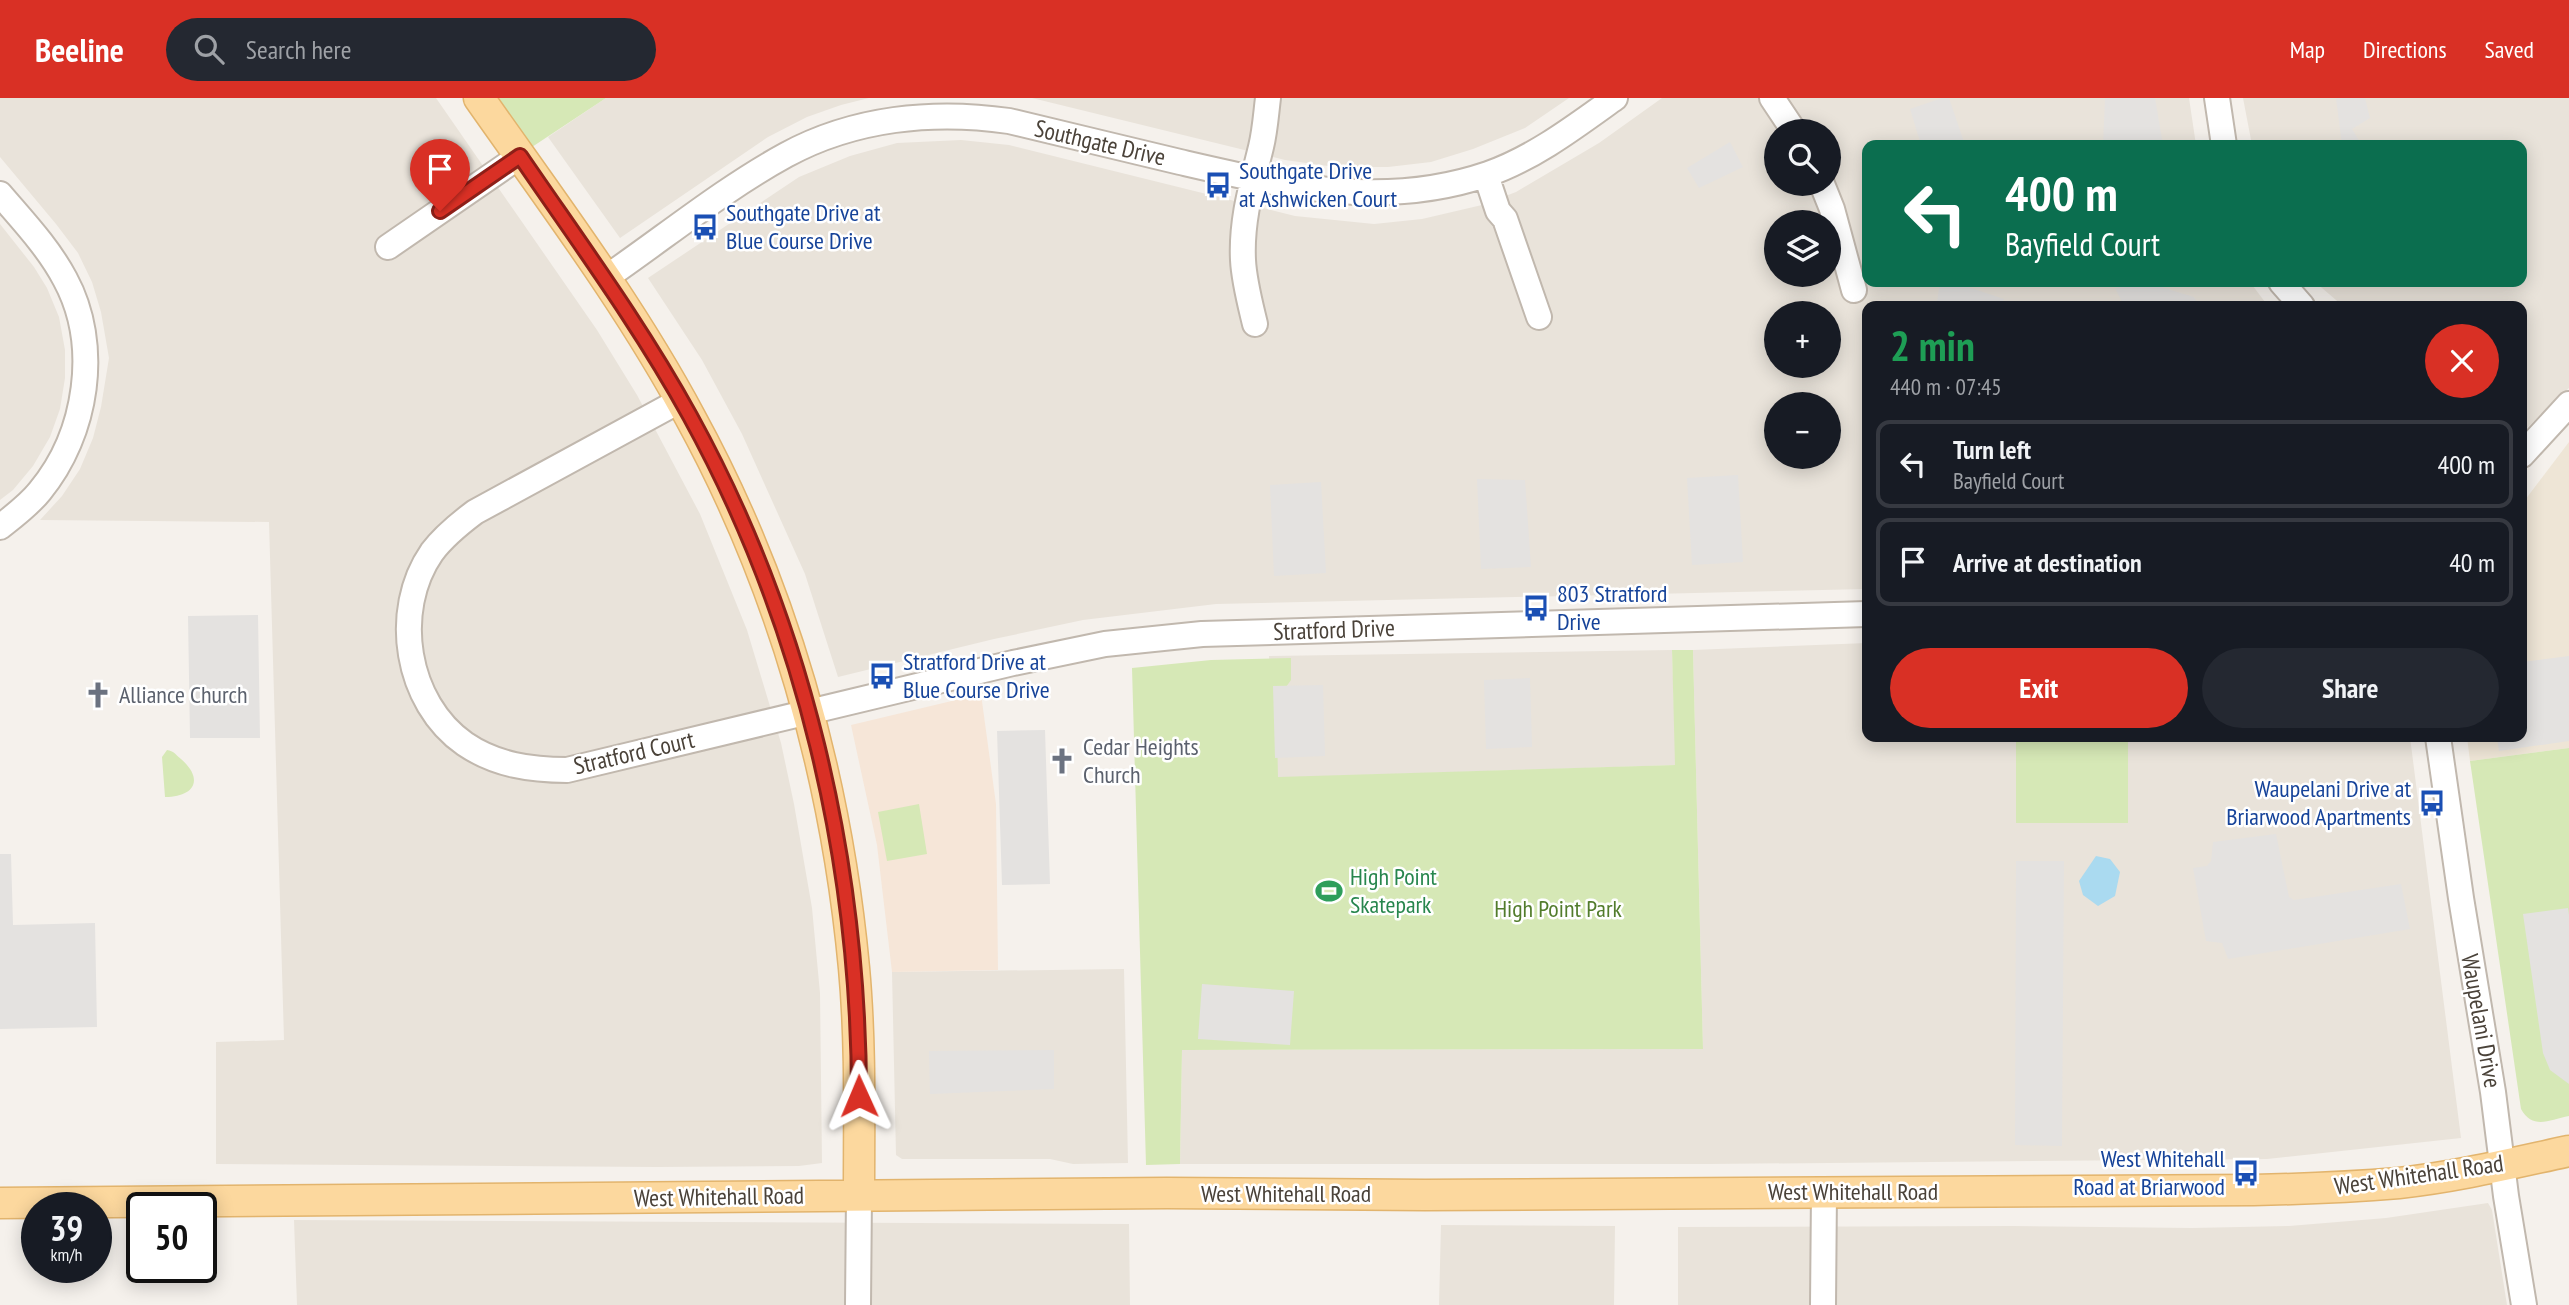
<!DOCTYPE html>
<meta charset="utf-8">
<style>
body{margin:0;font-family:"PT Sans Narrow",sans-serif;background:#242831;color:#f1f3f6;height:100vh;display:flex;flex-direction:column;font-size:26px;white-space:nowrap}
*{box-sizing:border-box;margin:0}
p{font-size:23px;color:#9ea1a6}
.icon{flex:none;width:38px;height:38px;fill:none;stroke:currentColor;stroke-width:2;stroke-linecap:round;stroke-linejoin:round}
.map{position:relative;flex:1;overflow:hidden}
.panel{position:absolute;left:1862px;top:203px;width:665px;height:441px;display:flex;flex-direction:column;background:#171b24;border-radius:14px;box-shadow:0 4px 18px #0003}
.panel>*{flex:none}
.hud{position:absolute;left:1862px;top:42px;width:665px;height:147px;border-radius:14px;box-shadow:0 4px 18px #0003;background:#0b6e4f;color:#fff;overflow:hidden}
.fabs{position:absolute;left:1764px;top:21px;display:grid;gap:14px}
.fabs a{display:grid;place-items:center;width:77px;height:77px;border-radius:50%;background:#171b24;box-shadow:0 4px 18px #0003;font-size:35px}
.speed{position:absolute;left:21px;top:1094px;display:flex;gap:14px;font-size:35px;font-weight:700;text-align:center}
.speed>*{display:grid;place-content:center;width:91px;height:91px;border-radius:50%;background:#171b24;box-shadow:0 4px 18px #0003;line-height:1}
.speed small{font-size:18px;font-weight:400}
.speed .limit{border:4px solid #111;border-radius:10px;background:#fff;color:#111}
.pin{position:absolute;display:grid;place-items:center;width:60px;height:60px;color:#fff;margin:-72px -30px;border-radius:50% 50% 50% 0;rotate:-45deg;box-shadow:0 0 7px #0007}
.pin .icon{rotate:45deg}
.me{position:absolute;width:77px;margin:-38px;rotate:359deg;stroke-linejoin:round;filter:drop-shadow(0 0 5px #0008)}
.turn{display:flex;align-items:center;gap:24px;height:147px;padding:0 28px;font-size:32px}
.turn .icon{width:91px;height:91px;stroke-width:2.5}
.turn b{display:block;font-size:49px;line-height:60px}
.round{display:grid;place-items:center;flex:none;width:74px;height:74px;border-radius:37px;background:#242831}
.headline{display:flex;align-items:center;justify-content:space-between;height:119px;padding:0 28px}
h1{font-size:42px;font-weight:600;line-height:52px;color:#1e9e55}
.action{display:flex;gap:14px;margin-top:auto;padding:14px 28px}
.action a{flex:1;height:80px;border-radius:42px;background:#d93025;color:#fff;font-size:28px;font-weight:600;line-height:80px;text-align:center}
.action a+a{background:#242831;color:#f1f3f6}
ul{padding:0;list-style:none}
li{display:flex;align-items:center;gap:21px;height:88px;margin:0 14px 10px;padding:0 14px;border:4px solid #363941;border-radius:14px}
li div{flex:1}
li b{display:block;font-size:26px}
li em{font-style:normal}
header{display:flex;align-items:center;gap:42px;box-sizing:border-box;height:98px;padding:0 35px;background:#d93025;color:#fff}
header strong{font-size:33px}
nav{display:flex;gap:38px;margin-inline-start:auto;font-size:24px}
.search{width:490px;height:63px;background:#242831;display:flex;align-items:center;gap:18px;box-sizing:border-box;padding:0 24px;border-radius:38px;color:#9ea1a6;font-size:26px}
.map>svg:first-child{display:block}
.residential{fill:#e9e3da;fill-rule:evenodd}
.commercial{fill:#f6e6d8}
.education{fill:#eee5d6}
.green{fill:#d6e8b6}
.parking{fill:#e4e2e0}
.water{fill:#aadaf0}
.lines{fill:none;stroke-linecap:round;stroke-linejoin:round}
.minor-casing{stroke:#c1b8ae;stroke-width:28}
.major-casing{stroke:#e2b46d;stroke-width:33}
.minor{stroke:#fff;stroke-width:24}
.major{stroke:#fcd89e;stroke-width:30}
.route-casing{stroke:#8d1f18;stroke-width:18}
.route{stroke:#d93025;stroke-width:12}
.labels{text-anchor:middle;stroke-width:5;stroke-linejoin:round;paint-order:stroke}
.street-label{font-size:24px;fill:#4a4239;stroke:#fff}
.transit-label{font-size:24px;fill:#164399;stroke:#fff;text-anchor:start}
.worship-label{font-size:24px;fill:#5b616d;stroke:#fff;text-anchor:start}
.leisure-label{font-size:24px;fill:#27864d;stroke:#fff;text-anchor:start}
.park-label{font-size:24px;fill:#527c2c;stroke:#fff}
</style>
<header>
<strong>Beeline</strong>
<div class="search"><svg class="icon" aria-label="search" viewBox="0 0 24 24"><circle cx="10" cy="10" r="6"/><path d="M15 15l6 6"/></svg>Search here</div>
<nav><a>Map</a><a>Directions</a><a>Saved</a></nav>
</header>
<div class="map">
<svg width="2569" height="1207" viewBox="0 0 2569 1207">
<rect width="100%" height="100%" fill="#f5f1ec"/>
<path class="residential" d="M0,0h436l161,232 40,65 63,119 47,116 34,113 13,61 18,104 8,85 2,170 -23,3 -142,1 -441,-3v-122l68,-2 -15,-518 -229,-2 22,-24 18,-27 13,-31 8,-31 8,-49 -8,-46 -9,-30 -14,-29 -22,-29 -56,-67z
M606,0h263l-28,7 -34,12 -39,20 -148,101 -72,-101z
M1032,0h537l-44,30 -52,21 -42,13 -43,5h-53l-50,-7z
M1662,0h527l7,47h-329v137h383l18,24h-401v283l-651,15 -133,16 -89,19 -156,38 -33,-103 -63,-140 -40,-74 -54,-82 151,-101 51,-21 47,-13 64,-3 48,5 286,71 79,8 48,-5 60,-14 34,-13 83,-49zM1776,33h53v53h-53zM1776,124h53v53h-53zM1776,215h53v53h-53zM1776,306h53v53h-53z
M2243,0h326v290l-45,43 -2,-2v-123h-179l-28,-24h207v-137h-270z
M0,126l34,43 13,21 12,29 6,33v28l-5,31 -10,28 -17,29 -20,24 -13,10z
M1867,545v94h543l51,401 -194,21 -558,5h-529l2,-114 521,-1 -10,-399z
M1672,552l4,115 -402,13 -5,-122z
M1124,871l4,194 -55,1 -23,-5h-148l-6,-4 -4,-183z
M2488,1105l4,7 15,95h-829v-78l335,-1 179,2 97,-2 97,-8z
M294,1122l835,4 1,81h-833z
M1441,1127l174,1 -1,79h-175z"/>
<path class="commercial" d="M981,596l15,110 2,166 -106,2 -15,-127 -26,-120z"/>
<path class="education" d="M2569,344v306l-99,13 -3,-24h55v-233z"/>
<path class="green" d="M498,0h108l-74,49z
M1672,552h21l10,399 -521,1 -2,114 -34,1 -14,-497 79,-8 80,-2v22l-5,7 -10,1 2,89 397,-12z
M2016,639h112v86h-112z
M2569,650v368c-20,4 -36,14 -48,-7l-51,-348z
M167,652c7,1 8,4 14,9 23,20 14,38 -16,38l-3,-40z
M919,706l8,50 -40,7 -9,-49z"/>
<path class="parking" d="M1942,0h7l16,47h-44l-11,-36z
M2105,0h50l8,47h-60z
M2336,0h29l5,20 -18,11 10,16h-20z
M1730,44l13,25 -44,21 -12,-20z
M1940,184h13l51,17 -3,7h-55l-9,-4z
M2146,184h16l2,6 30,9 5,9h-75l-9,-18z
M1738,377l5,87 -51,3 -5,-87z
M1477,381l48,1 6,87 -50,2z
M1321,384l5,91 -52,3 -4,-91z
M258,517l2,123h-70l-2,-122z
M2569,558v85l-70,10 -2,-14h25v-75z
M1530,580l2,69 -46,2 -2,-69z
M1323,587l2,71 -50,2 -2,-72z
M1045,632l5,154 -48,1 -5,-154z
M2276,736l13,63 5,3 107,-16 9,45 -182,30 -6,-16 -16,-2 -13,-73 14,-2 4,-5 2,-19z
M0,756h11l2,71 82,-2 2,104 -97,2z
M2016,763h48l-2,285 -47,-1z
M2568,810l1,7v169l-19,-14 -7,-17 -20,-139z
M1202,886l92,7 -4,54 -92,-6z
M1054,952v39l-124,5 -1,-43z"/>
<path class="water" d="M2096,758l14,3 10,13 -5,24 -17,10 -15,-11 -4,-14z"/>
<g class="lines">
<g class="minor-casing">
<path id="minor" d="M1772,0l22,33
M2217,0l7,47
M1486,77l12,36 7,8 34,98
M1822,86l10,25 22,81
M0,96c23,27 48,53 65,85 36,66 22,155 -25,212 -11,14 -26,25 -40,36
M388,149l132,-91
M604,181c60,-41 118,-89 182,-124 68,-37 147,-45 223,-34 57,14 114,27 171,41 104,24 203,48 308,12 46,-16 88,-48 127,-76
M2281,184l21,24
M1255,226c-5,-21 -11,-43 -12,-64 -2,-40 9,-76 18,-113 4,-16 5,-33 7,-49
M681,302l-206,112c-16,12 -31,24 -43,40 -41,59 -26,151 33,192 31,21 66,26 102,26l446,-107 92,-19 97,-10 665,-20
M2522,357l47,-51
M2438,639l23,161 32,194 13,104 18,109
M858,1207l1,-110
M1823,1207l1,-113"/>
</g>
<g class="major-casing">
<path id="major" d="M479,0c73,104 151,207 211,319 93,170 146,359 164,551 7,76 5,152 5,227
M0,1105l1167,-10 258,2 829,-5c48,-1 97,-3 145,-7 57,-6 114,-20 170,-32"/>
</g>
<use href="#minor" class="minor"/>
<use href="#major" class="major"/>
</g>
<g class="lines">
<g class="route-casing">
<path id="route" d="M440,113l80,-55c58,85 120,169 170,260 114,207 169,445 169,680"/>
</g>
<use href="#route" class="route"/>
</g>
<defs>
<g id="bus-bare" transform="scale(2.1)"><path d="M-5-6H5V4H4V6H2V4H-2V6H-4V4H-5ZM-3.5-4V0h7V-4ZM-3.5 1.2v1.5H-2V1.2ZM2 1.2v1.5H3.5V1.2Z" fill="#1a4fb4" stroke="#fff" stroke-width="2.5" paint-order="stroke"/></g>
<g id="church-bare" transform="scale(2.1)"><path d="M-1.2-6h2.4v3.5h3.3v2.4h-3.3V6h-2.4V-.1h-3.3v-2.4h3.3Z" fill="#6b7280" stroke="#fff" stroke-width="2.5" paint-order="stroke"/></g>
<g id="stadium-bare" transform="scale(2.1)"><path d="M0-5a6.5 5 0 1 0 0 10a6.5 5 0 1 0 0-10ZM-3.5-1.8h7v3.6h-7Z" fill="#2e9e5b" stroke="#fff" stroke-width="2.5" paint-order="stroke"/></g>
</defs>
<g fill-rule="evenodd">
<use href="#bus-bare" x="1218" y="87"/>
<use href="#bus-bare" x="705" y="129"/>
<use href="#bus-bare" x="1536" y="510"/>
<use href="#bus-bare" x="882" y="578"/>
<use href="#church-bare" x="98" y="597"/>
<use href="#church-bare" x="1062" y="663"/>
<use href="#bus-bare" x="2432" y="705"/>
<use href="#stadium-bare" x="1329" y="793"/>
<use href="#bus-bare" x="2246" y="1075"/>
</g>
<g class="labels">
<g class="street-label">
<text transform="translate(1100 45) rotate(13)" y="8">Southgate Drive</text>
<text transform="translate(1334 532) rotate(-2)" y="8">Stratford Drive</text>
<text transform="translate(634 655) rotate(-13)" y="8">Stratford Court</text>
<text transform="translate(2481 923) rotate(80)" y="8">Waupelani Drive</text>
<text transform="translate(2419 1077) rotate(-8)" y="8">West Whitehall Road</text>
<text x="1853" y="1102">West Whitehall Road</text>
<text x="1286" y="1104">West Whitehall Road</text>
<text transform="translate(719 1099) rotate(-1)" y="8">West Whitehall Road</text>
</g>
<g class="transit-label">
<text x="1239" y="81">Southgate Drive<tspan x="1239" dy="28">at Ashwicken Court</tspan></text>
<text x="726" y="123">Southgate Drive at<tspan x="726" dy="28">Blue Course Drive</tspan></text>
<text x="1557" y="504">803 Stratford<tspan x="1557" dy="28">Drive</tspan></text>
<text x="903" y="572">Stratford Drive at<tspan x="903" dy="28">Blue Course Drive</tspan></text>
<text x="2411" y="699" text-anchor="end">Waupelani Drive at<tspan x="2411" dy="28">Briarwood Apartments</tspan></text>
<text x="2225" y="1069" text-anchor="end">West Whitehall<tspan x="2225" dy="28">Road at Briarwood</tspan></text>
</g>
<g class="worship-label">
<text x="119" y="605">Alliance Church</text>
<text x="1083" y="657">Cedar Heights<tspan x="1083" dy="28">Church</tspan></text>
</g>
<g class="leisure-label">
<text x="1350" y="787">High Point<tspan x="1350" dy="28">Skatepark</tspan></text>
</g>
<g class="park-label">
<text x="1558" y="819">High Point Park</text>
</g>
</g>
</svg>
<div class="fabs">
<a><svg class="icon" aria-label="search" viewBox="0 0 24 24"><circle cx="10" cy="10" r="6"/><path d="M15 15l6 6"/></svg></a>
<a><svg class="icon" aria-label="layers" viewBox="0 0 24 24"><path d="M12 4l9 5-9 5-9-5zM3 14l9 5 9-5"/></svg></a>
<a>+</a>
<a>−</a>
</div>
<div class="speed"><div>39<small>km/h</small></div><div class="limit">50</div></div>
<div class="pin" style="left:440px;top:113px;background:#d93025"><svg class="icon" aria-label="arrive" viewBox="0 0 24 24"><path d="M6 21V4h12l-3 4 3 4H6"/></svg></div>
<svg class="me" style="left:859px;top:998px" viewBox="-20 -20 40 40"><path d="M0-17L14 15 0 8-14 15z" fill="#d93025" stroke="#fff" stroke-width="4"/></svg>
<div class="hud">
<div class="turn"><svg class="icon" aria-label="left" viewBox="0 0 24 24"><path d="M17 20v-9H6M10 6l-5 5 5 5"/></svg><div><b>400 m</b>Bayfield Court</div></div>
</div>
<section class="panel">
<div class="headline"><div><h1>2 min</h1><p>440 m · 07:45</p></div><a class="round" style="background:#d93025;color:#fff"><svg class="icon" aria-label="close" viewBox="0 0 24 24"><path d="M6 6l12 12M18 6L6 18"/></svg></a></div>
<ul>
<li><svg class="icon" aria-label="left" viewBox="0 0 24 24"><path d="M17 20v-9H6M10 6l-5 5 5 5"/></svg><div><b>Turn left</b><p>Bayfield Court</p></div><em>400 m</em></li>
<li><svg class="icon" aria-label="arrive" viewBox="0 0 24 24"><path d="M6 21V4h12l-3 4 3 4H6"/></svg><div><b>Arrive at destination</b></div><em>40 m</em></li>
</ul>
<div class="action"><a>Exit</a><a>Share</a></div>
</section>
</div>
